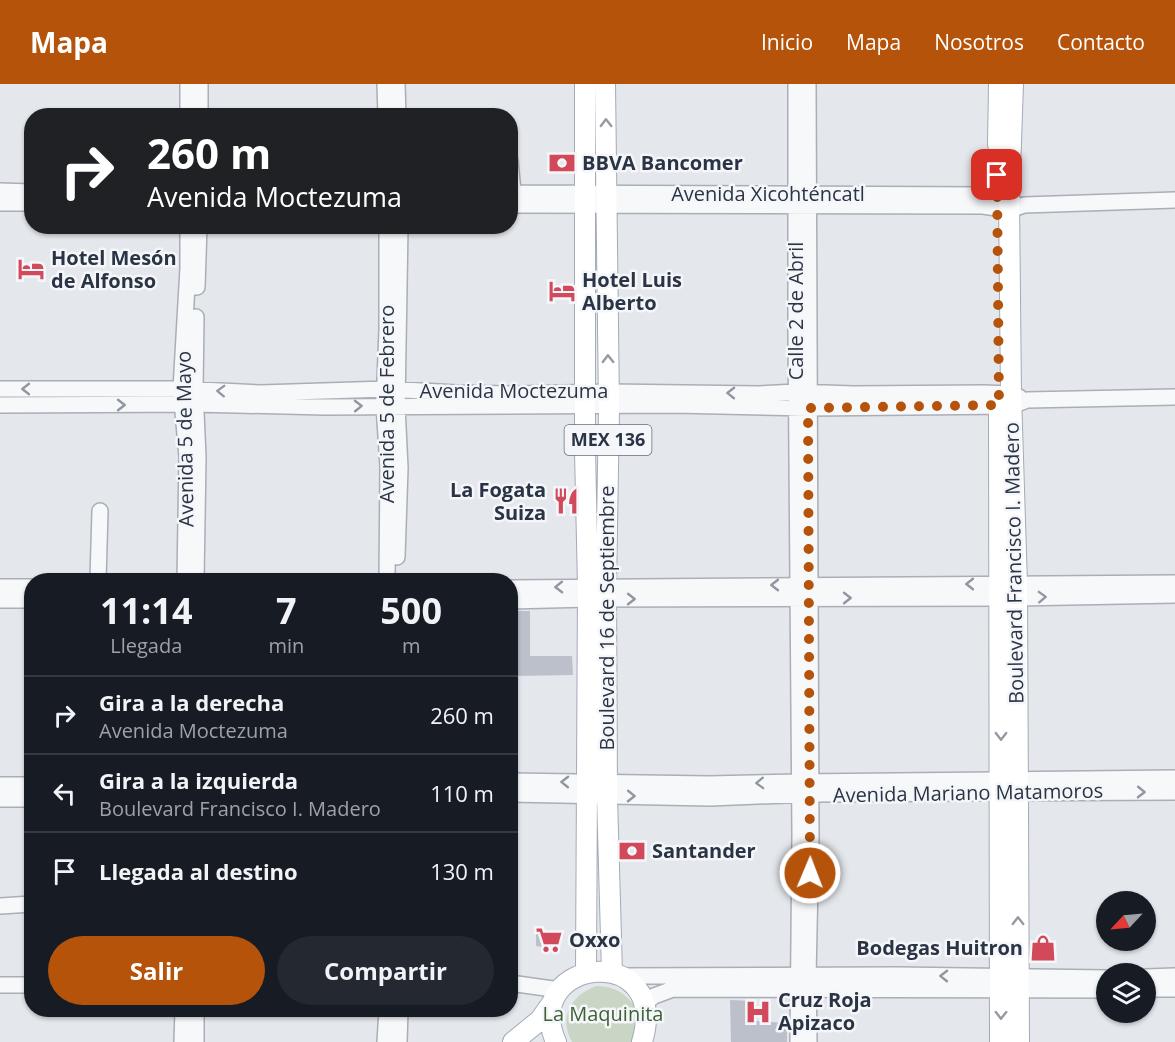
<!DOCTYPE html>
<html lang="es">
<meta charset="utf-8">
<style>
body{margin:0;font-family:"Open Sans",sans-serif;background:#242831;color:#f1f3f6;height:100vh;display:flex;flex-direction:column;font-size:22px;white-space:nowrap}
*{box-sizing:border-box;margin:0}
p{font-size:20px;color:#9ea1a6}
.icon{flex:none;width:33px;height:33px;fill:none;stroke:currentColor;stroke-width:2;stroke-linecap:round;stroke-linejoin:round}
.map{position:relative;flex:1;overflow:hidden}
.panel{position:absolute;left:24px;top:489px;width:494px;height:444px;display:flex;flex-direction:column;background:#171b24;border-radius:24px;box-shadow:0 2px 4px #0004}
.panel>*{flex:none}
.guide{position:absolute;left:24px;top:24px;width:494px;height:126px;border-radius:24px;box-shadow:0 2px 4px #0004;background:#202124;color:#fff;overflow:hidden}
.needle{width:39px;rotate:244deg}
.fabs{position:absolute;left:1096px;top:807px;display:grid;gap:12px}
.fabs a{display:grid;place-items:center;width:60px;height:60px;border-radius:50%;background:#171b24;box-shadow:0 2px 4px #0004;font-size:30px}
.pin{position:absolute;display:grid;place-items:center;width:51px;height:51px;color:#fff;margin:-26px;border-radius:12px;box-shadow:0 3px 9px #0006}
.me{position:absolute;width:66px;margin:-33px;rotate:1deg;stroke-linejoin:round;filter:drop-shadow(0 0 4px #0008)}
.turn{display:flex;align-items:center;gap:21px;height:126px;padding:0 24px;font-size:27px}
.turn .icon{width:78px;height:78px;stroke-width:2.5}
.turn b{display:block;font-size:42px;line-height:51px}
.eta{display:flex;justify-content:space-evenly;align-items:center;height:102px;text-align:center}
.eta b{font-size:36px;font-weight:700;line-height:42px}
.button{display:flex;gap:12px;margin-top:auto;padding:12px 24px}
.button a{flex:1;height:69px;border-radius:36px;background:#b45309;color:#fff;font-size:24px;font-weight:700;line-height:69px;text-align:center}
.button a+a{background:#242831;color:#f1f3f6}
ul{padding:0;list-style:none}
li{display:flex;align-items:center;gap:18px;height:78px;padding:0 24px;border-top:2px solid #363941}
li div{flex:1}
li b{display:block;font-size:22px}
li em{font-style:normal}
header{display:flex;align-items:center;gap:36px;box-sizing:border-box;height:84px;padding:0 30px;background:#b45309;color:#fff}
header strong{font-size:28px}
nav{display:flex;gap:33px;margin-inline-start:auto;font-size:21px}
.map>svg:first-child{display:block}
.green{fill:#c9d6c5}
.building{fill:#bbc0ca}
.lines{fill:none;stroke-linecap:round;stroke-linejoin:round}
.minor-casing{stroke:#a9aeb7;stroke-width:18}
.major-casing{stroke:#a3abb8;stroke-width:22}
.minor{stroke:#f7f8fa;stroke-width:15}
.major{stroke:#fff;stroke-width:20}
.oneway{stroke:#959aa2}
.oneway2{stroke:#9196a0}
.route{stroke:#b45309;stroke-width:10;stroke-dasharray:0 18}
.labels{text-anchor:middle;stroke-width:5;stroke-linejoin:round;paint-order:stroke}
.shield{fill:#f4f6f9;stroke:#676e7b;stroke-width:1.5}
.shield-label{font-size:18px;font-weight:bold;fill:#2b3445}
.poi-label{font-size:20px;font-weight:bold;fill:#2b3445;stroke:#f4f6f9;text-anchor:start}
.street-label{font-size:20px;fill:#2b3445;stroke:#f4f6f9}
.park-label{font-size:20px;fill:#3f6138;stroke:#f4f6f9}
</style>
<header>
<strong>Mapa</strong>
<nav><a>Inicio</a><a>Mapa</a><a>Nosotros</a><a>Contacto</a></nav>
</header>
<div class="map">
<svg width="1175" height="958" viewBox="0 0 1175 958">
<rect width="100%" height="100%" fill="#e4e7ec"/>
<path class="green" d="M597,902c19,1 28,7 39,22l-3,34h-61c-14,-25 0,-48 25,-56z"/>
<path class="building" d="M511,527h19v45h42l1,19 -62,1z
M536,849l28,1 -6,15 -22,-3z
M730,916l25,1 1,20 31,2v19h-56z"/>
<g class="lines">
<g class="minor-casing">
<path id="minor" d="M188,0v32
M200,0v32
M385,0l1,32
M397,0l1,32
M796,0v248l4,503 -2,207
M808,0l3,752 -3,140 1,66
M510,77l4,41
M0,107l32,1
M510,109l474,2 29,6
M0,119h32
M510,121l473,1 27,4 14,-5 151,-5
M387,142v104l-3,75 4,62 -1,113
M197,203l2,-61
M196,233l-1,73 3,67 -2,123
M0,305h181l80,4 125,-4 71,4 59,1 93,-2 150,2 37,-2 57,2 131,-1 27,1 8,3
M0,321l195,-1 130,3 349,-2 134,3 204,-2 15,-6 148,-3
M397,473l3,-89 -3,-62 3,-180
M98,496l2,-69
M185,496l2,-123 -6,-68 7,-121v-42
M0,503h32
M510,504l665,-5
M0,516h32
M510,517l78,-2 429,-1 158,-3
M510,697l199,3 90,-2 376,-4
M0,701h32
M510,710l200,4 101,-4 364,-2
M0,715h32
M0,822l32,-2
M620,892l277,-1 210,3
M1146,893l29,-1
M510,899l50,7
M0,901h32
M1146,905h29
M645,919l9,-7 19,-7 434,1
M182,958l1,-32
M196,958v-32
M385,958l2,-32
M399,958l1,-32"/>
</g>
<g class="major-casing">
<path id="major" d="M585,0v367l3,136 -2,385
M605,0l4,323 -3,180 1,209 5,177
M1013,0l-4,115 2,195 6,191 2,457
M998,61l1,-61
M999,325l1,633
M513,958l27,-22 12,-17
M556,958c-37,-86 116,-101 86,0"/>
</g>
<use href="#minor" class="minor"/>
<use href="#major" class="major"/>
</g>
<defs><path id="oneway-chevron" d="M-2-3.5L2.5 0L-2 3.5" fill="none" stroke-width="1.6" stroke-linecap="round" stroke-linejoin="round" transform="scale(1.5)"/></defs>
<g class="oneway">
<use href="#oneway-chevron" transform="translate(606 39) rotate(-91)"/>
<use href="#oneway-chevron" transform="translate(608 275) rotate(-91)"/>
<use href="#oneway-chevron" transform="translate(1001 652) rotate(90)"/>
<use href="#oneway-chevron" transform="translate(1018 837) rotate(-90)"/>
<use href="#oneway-chevron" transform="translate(1001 931) rotate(91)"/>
</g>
<g class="oneway2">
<use href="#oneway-chevron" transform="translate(26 305) rotate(180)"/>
<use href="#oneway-chevron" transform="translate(221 307) rotate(-178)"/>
<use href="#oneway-chevron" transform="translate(731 309) rotate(-179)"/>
<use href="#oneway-chevron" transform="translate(121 321)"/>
<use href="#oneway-chevron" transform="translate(358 322) rotate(-1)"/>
<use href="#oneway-chevron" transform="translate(970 500) rotate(180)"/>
<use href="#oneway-chevron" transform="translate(775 501) rotate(180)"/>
<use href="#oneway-chevron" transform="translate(559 503) rotate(179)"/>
<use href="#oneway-chevron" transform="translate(1042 513) rotate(-2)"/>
<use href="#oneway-chevron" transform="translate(847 514)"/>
<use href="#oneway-chevron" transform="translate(631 515)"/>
<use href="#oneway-chevron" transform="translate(565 698) rotate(-179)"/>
<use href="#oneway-chevron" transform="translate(760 699) rotate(178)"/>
<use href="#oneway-chevron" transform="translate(1141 708) rotate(1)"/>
<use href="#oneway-chevron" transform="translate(631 712) rotate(1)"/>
<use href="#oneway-chevron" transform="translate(944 892) rotate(-179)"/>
</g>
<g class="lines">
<path class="route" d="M810,789l-2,-465 191,-3 -2,-230"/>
</g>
<defs>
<g id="bank-bare" transform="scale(2.07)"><path d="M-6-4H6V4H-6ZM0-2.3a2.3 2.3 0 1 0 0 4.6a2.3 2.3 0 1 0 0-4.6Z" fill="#d1495b" stroke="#f4f6f9" stroke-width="2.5" paint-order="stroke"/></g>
<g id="hotel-bare" transform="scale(2.07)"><path d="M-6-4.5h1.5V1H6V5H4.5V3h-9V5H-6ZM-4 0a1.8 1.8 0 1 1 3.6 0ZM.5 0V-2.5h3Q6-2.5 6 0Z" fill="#d1495b" stroke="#f4f6f9" stroke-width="2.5" paint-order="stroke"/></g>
<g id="restaurant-bare" transform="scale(2.07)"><path d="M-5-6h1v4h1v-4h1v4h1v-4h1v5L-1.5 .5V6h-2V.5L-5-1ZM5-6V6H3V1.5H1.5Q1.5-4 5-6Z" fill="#d1495b" stroke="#f4f6f9" stroke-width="2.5" paint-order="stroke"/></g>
<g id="supermarket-bare" transform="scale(2.07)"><path d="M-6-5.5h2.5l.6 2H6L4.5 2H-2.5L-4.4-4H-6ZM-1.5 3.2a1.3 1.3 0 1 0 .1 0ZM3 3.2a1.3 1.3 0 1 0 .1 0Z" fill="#d1495b" stroke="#f4f6f9" stroke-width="2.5" paint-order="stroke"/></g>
<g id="shop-bare" transform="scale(2.07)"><path d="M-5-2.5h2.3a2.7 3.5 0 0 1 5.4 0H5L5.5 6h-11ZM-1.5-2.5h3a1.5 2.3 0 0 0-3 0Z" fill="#d1495b" stroke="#f4f6f9" stroke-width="2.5" paint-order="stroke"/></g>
<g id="hospital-bare" transform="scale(2.07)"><path d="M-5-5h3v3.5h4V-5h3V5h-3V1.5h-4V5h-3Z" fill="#d1495b" stroke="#f4f6f9" stroke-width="2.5" paint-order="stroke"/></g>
</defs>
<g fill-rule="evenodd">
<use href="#bank-bare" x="562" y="79"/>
<use href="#hotel-bare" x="31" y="185"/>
<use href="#hotel-bare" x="562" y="207"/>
<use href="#restaurant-bare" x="566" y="417"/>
<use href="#bank-bare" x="632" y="767"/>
<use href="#supermarket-bare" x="549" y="856"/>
<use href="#shop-bare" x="1043" y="864"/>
<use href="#hospital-bare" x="758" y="928"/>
</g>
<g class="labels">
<rect class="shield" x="564.5" y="341" width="87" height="30" rx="4.5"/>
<g class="shield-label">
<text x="608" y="362">MEX 136</text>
</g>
<g class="poi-label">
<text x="582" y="86">BBVA Bancomer</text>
<text x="51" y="181">Hotel Mesón<tspan x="51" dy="23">de Alfonso</tspan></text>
<text x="582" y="203">Hotel Luis<tspan x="582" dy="23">Alberto</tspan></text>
<text x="546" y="413" text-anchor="end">La Fogata<tspan x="546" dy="23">Suiza</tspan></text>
<text x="652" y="774">Santander</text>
<text x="569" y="863">Oxxo</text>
<text x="1023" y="871" text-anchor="end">Bodegas Huitron</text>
<text x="778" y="923">Cruz Roja<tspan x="778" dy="23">Apizaco</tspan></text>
</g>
<g class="street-label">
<text x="768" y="117">Avenida Xicohténcatl</text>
<text transform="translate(796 227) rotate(-90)" y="7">Calle 2 de Abril</text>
<text x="514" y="314">Avenida Moctezuma</text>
<text transform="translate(387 320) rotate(-90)" y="7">Avenida 5 de Febrero</text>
<text transform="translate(185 355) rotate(-91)" y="7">Avenida 5 de Mayo</text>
<text transform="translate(1014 479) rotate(-91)" y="7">Boulevard Francisco I. Madero</text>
<text transform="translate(607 534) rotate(-90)" y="7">Boulevard 16 de Septiembre</text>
<text transform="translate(968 709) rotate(-1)" y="7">Avenida Mariano Matamoros</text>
</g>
<g class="park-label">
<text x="603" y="937">La Maquinita</text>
</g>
</g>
</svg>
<div class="fabs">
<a><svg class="needle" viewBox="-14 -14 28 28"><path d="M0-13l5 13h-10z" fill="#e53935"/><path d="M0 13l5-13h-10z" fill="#9ea1a6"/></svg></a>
<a><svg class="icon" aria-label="layers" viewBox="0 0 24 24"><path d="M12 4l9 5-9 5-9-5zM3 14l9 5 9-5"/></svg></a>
</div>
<div class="pin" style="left:997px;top:91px;background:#d93025"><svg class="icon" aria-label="arrive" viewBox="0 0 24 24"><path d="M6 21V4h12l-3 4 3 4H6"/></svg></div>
<svg class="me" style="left:810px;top:789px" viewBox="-20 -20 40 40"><circle r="17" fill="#b45309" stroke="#fff" stroke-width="3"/><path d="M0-11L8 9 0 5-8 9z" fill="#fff"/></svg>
<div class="guide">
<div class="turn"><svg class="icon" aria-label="right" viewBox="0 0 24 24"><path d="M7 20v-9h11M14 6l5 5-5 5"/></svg><div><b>260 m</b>Avenida Moctezuma</div></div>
</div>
<section class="panel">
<div class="eta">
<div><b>11:14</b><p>Llegada</p></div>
<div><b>7</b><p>min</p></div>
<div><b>500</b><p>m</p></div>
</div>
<ul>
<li><svg class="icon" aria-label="right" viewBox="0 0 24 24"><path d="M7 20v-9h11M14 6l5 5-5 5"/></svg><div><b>Gira a la derecha</b><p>Avenida Moctezuma</p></div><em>260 m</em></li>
<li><svg class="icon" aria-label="left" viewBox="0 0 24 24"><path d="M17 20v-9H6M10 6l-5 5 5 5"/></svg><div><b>Gira a la izquierda</b><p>Boulevard Francisco I. Madero</p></div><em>110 m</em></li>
<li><svg class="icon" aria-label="arrive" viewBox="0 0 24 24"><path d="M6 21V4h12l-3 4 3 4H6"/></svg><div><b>Llegada al destino</b></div><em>130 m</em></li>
</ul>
<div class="button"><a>Salir</a><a>Compartir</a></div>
</section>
</div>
